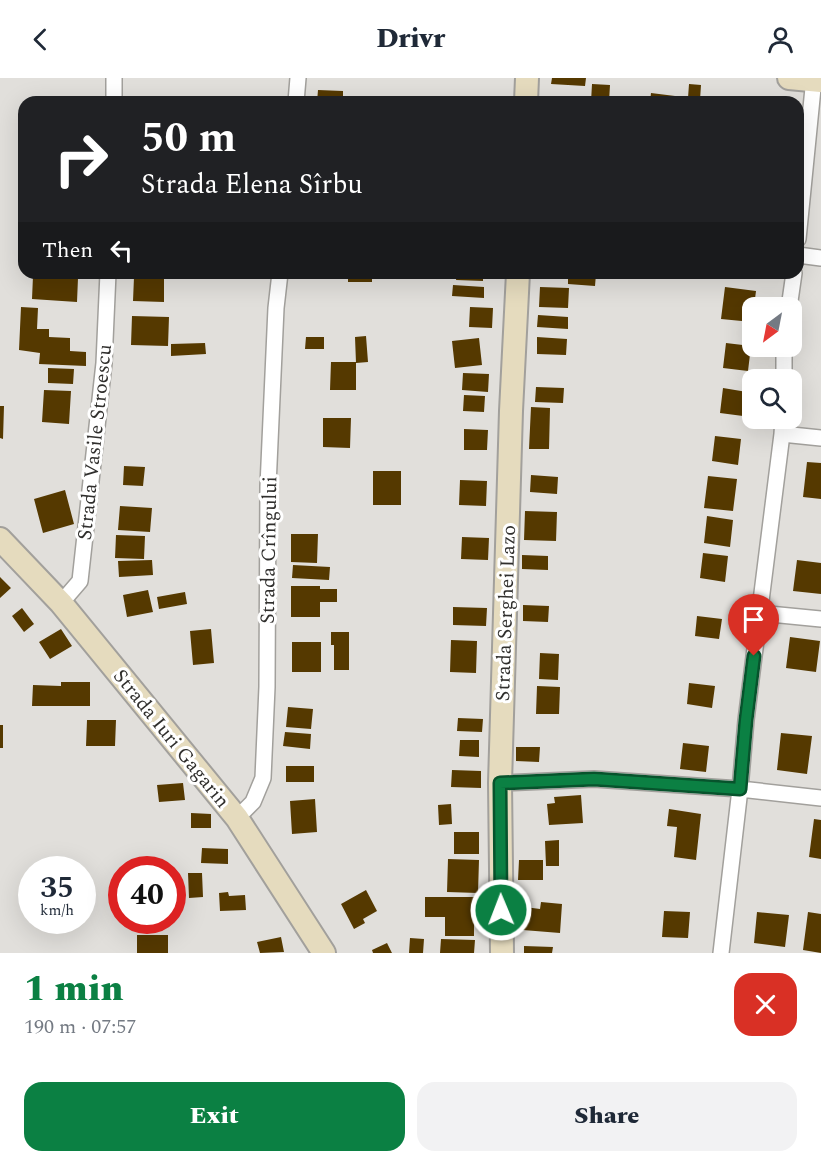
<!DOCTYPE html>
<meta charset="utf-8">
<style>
body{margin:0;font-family:Spectral,serif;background:#f2f2f3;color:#1f2937;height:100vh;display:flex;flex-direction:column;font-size:22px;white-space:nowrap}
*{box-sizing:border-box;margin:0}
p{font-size:20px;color:#747a83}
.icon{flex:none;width:33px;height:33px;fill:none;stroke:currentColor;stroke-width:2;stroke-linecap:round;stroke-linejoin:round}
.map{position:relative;height:875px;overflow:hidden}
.side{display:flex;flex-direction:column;background:#fff;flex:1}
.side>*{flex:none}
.hud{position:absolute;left:18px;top:18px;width:786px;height:183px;border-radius:18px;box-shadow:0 6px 24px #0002;background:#202124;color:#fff;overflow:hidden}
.needle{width:39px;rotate:212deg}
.controls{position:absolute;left:742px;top:219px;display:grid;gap:12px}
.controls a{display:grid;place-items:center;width:60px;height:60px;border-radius:12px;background:#fff;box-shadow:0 6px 24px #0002;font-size:30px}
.speed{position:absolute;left:18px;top:778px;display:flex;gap:12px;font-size:30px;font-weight:700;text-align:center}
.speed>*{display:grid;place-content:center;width:78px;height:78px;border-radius:50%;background:#fff;box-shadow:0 6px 24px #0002;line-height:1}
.speed small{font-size:15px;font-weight:400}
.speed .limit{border:9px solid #d22;background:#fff;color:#111}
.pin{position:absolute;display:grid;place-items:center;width:51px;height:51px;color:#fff;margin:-62px -26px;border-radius:50% 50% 50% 0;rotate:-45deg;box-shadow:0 0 6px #0007}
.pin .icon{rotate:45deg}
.me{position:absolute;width:66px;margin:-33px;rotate:359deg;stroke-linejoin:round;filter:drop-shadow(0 0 4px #0008)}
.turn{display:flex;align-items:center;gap:21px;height:126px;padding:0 24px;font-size:27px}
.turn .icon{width:78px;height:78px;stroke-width:2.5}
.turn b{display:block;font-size:42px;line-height:51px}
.then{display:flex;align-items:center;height:57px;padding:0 24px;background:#0003;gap:12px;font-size:22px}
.round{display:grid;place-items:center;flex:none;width:63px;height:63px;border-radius:18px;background:#f2f2f3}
.overview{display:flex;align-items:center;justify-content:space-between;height:102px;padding:0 24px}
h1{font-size:36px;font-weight:800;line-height:45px;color:#0b8043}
.primary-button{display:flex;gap:12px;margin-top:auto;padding:12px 24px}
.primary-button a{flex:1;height:69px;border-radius:18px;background:#0b8043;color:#fff;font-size:24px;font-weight:800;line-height:69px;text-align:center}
.primary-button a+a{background:#f2f2f3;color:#1f2937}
header{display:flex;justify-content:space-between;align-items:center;height:78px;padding:0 24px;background:#fff;font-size:27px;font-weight:800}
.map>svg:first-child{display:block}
.building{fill:#553900}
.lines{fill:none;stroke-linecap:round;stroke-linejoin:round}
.street-casing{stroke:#a2a09c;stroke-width:18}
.secondary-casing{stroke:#a2a09c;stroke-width:26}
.street{stroke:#fff;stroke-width:15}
.secondary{stroke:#e5dbbe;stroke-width:22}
.route-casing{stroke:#07532c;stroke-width:15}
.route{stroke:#0b8043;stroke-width:10}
.labels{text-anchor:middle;stroke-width:6;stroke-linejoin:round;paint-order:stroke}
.street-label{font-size:20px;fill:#302f2d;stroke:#fff}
</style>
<header><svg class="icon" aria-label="back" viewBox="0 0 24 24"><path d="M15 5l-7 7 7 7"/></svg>Drivr<svg class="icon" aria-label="person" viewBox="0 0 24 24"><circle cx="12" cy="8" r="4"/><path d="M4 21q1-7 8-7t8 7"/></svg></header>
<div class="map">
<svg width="821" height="875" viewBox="0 0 821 875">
<rect width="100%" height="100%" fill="#e1dfdb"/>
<path class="building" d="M552,0h34l-1,8 -34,-2z
M592,6l18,1 -1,17h-18z
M689,6l12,1 -1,15 -12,-2z
M318,12l25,1v11h-26z
M651,15l24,3 -1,6h-24z
M348,195h24v9h-24z
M457,195h26v8l-27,-1z
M568,195l28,1 -1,12 -27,-2z
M33,198l45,2 -1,24 -45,-3z
M134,199l30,1v24l-31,-1z
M453,207l31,2v11l-32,-2z
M540,209l29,1 -1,20 -29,-1z
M725,209l31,4 -4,31 -31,-3z
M21,229l17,1 -1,21h12v8l21,1v13l16,1v14l-47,-2 1,-11 -21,-3z
M470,229l23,1 -1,20 -23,-1z
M538,237l30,2v12l-31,-2z
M132,238l37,1 -1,29 -37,-1z
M366,258l2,26 -12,1 -1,-26z
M306,259h18v12h-19z
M537,259l30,2 -1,16 -29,-1z
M479,260l3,27 -27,3 -3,-27z
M205,265l1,11 -35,2v-12z
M726,265l25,3 -3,25 -25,-3z
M331,284h25v28h-26z
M48,290l26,1 -1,15 -25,-1z
M463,295l26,1 -1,18 -26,-2z
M536,309l28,1 -1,15 -28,-1z
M723,310l24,4 -4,24 -23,-3z
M44,312l27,1 -2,33 -27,-2z
M464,317l21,1 -1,16 -21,-1z
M0,328h4l-1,33 -3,-1z
M531,329l19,1 -1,41h-20z
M323,340h28l-1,30 -27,-1z
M464,351l24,1 -1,20h-23z
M715,358l26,3 -3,26 -26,-4z
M807,384l14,1v36l-18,-2z
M124,388l21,1 -2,19 -20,-1z
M373,393h28v34h-28z
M531,397l27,2 -1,17 -27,-2z
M708,398l29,3 -4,32 -29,-3z
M460,402l27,1 -1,25 -27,-1z
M65,412l9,34 -31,9 -9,-34z
M120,428l32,2 -2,24 -32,-2z
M525,433l32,1 -1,29 -32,-1z
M707,438l26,4 -3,27 -26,-4z
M291,456h27l-1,29 -26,-1z
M116,457l29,1 -1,23 -29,-1z
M462,459l27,1 -1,22 -27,-1z
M703,475l25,3 -3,26 -25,-4z
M522,477l26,1v14l-26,-1z
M152,482l1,15 -34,2 -1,-16z
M797,482l24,3v31l-28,-3z
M293,487l37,2 -1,13 -37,-2z
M0,499l11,11 -11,10z
M291,508h29v3h17v13h-17v15h-29z
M148,512l5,22 -26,5 -4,-22z
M185,514l2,12 -28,5 -2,-12z
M523,527l26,1 -1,16 -25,-1z
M453,529l34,1 -1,18 -33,-1z
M22,530l12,16 -10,8 -12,-16z
M697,538l25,3 -3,20 -24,-3z
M61,551l11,17 -22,13 -11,-17z
M211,551l3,34 -21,2 -3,-34z
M331,554h18v38h-15v-25h-3z
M790,559l30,4 -4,31 -30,-4z
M451,562l26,1 -1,32 -26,-1z
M292,564h29v30h-29z
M540,575l19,1 -1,26 -19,-1z
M61,604h29v24h-58l1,-21 28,1z
M689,605l26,3 -3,22 -25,-4z
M537,608l23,1 -1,27h-23z
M288,629l25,2 -2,20 -25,-2z
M458,640l25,1 -1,13 -25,-1z
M87,642h29l-1,26h-29z
M0,647h3v23h-3z
M285,654l26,2 -1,15 -27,-3z
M781,655l31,3 -5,38 -30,-4z
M460,662h19v17l-20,-1z
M683,665l26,3 -3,26 -26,-3z
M516,669h24l-1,15 -23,-1z
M286,688h28v16h-28z
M452,692l29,1v17l-30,-1z
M183,705l2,17 -26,2 -2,-17z
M581,717l2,28 -34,2 -2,-21 8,-1 -1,-6z
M315,721l2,33 -25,2 -2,-33z
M451,726l1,20 -13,1 -1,-20z
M669,731l32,5 -5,46 -22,-3 3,-30 -10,-1z
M191,735l20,1v14h-20z
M814,741l7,1v39l-12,-2z
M454,754h25v22h-25z
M559,762v26h-13l-1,-25z
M202,770l26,1v15l-27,-1z
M448,781l31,1 -1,33 -31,-1z
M519,782h24v20h-25z
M188,795h14l1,24 -14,1z
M366,812l11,21 -14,8 2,4 -11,6 -13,-25z
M228,814l1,4 16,-1 1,15 -26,1 -1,-18z
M425,819h49v39h-29v-19h-20z
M541,824l21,2 -2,29 -37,-3 2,-23 15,2z
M664,833l26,1 -2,26 -26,-1z
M757,834l32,3 -4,32 -31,-4z
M808,834l13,2v39l-18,-3z
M137,857h31v18h-31z
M281,859l3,15 -24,1 -3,-11z
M410,860l14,1 -1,14h-14z
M441,861l34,1 -1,13h-34z
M387,865l5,10h-19l-1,-3z
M524,868l29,1 -1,6h-28z"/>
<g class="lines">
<g class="street-casing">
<path id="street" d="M114,24v-24
M296,24l2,-24
M798,161l16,-161
M798,177l23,3
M789,230l5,-35
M784,302v-34
M782,356l39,4
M61,525l19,-22 24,-218 4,-90
M759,535l62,6
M500,705l94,-4 146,10 81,9
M237,740l16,-16 10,-24 4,-91 1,-201 8,-178 4,-35
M721,875l19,-164 6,-69 36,-286 1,-16"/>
</g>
<g class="secondary-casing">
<path id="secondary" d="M789,0l32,3
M526,24l1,-24
M0,461l61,64 176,215 87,135
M502,875l-2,-170 11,-372 7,-138"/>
</g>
<use href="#street" class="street"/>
<use href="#secondary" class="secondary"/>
</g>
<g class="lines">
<g class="route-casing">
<path id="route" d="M501,832l-1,-127 94,-4 146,10 6,-69 8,-64"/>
</g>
<use href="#route" class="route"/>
</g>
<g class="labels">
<g class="street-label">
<text transform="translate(94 364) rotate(-84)" y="7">Strada Vasile Stroescu</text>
<text transform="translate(268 472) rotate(-89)" y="7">Strada Crîngului</text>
<text transform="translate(505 535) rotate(-88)" y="7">Strada Serghei Lazo</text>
<text transform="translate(172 660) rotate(51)" y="7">Strada Iuri Gagarin</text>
</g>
</g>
</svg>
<div class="controls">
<a><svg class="needle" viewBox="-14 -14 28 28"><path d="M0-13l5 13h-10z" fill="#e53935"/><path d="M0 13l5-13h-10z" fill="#747a83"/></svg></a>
<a><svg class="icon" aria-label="search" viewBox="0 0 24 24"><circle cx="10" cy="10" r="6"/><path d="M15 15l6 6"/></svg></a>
</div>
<div class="speed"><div>35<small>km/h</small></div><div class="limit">40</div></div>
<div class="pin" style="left:754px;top:578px;background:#d93025"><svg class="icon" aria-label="arrive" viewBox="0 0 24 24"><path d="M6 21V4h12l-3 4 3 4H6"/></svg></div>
<svg class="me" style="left:501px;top:832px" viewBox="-20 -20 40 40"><circle r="17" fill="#0b8043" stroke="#fff" stroke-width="3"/><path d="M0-11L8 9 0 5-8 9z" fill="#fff"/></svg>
<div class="hud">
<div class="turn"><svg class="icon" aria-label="right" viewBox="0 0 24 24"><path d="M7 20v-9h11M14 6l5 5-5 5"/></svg><div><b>50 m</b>Strada Elena Sîrbu</div></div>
<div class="then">Then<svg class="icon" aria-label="left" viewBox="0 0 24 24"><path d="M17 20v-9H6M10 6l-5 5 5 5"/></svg></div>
</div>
</div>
<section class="side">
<div class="overview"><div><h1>1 min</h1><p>190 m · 07:57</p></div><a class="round" style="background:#d93025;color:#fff"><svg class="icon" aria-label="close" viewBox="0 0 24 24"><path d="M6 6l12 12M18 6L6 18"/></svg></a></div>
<div class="primary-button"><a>Exit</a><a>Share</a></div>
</section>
